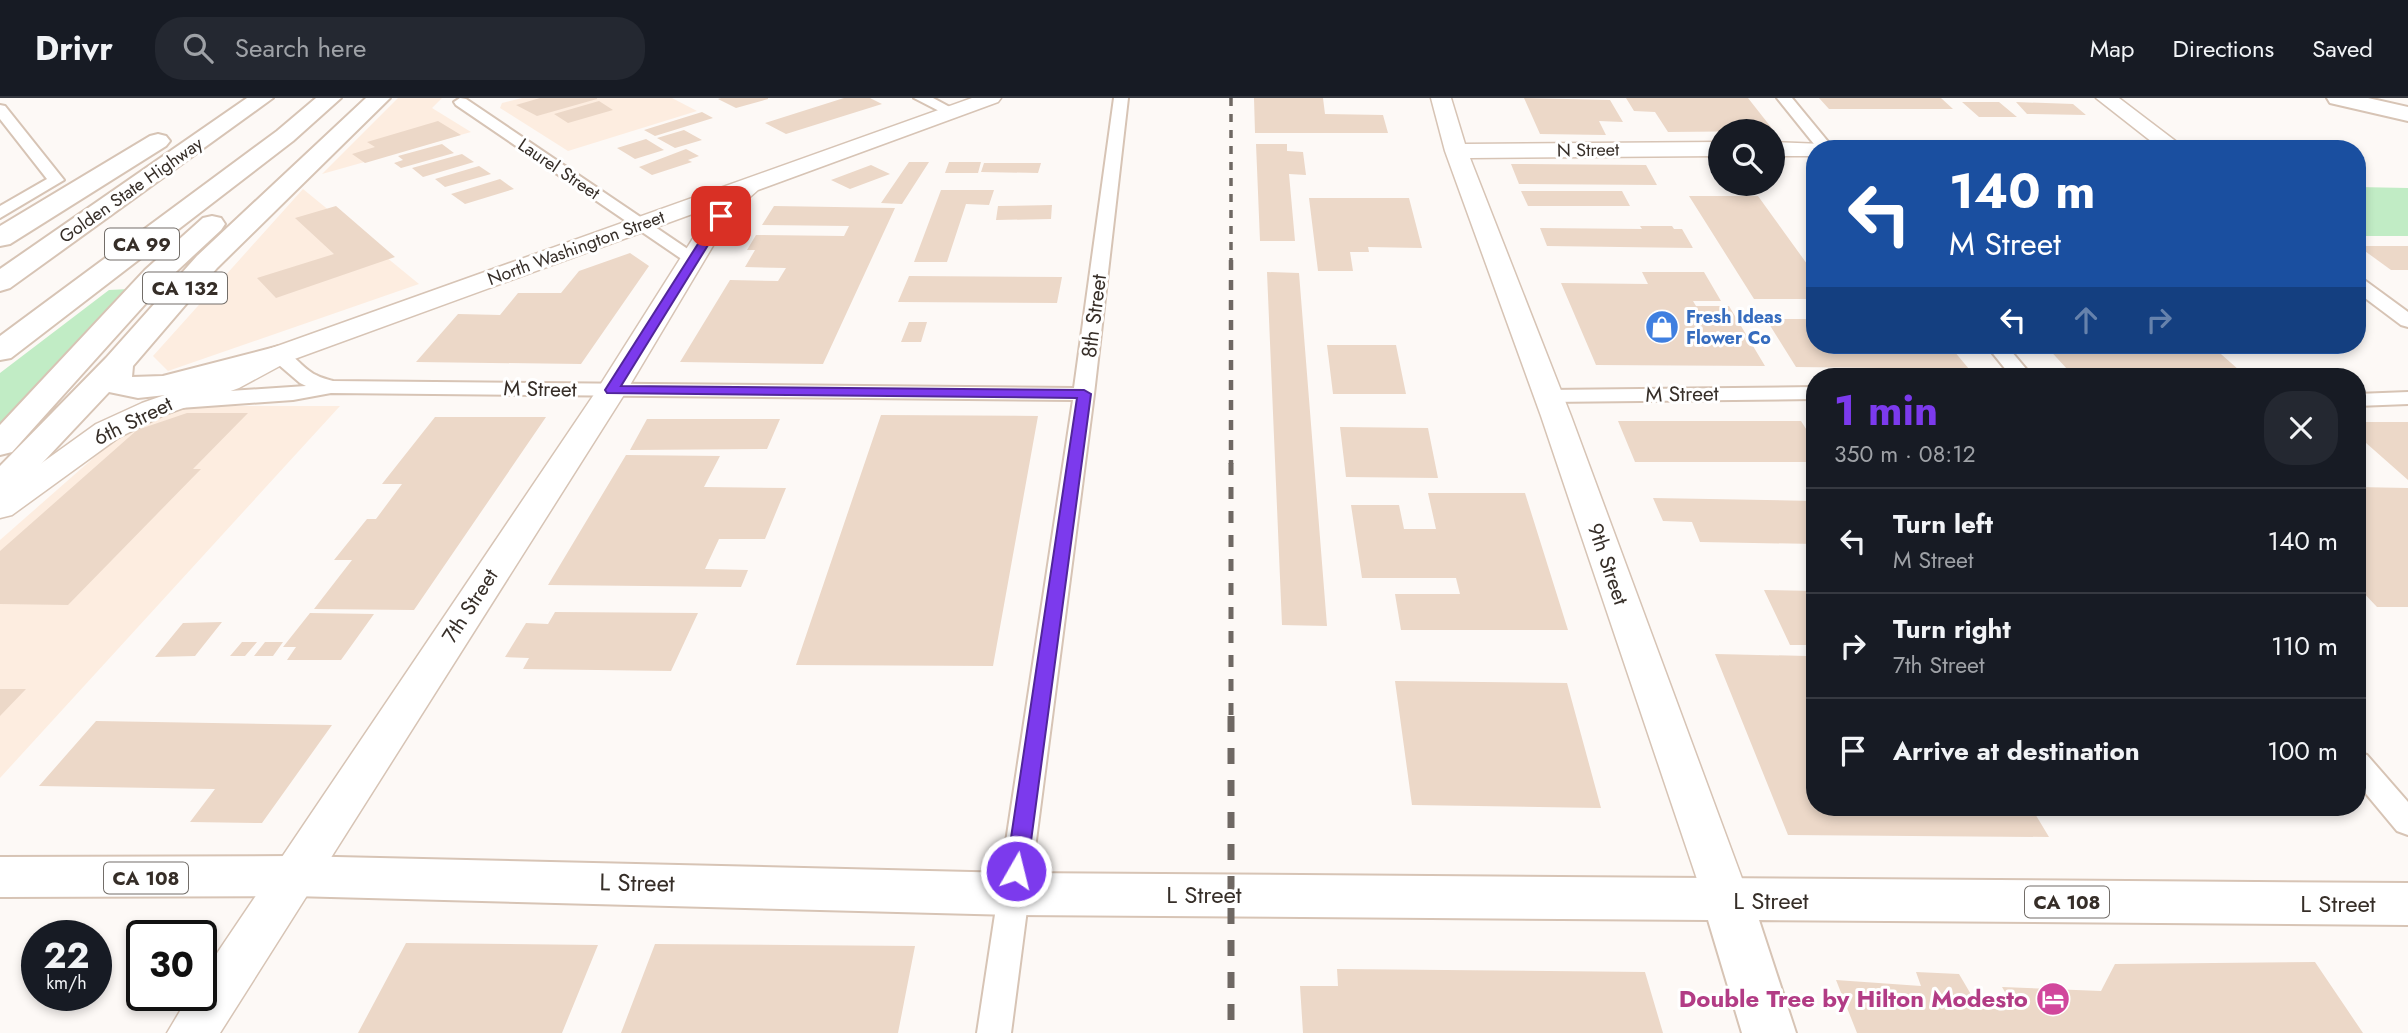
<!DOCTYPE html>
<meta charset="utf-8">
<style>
body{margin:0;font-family:Jost,sans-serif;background:#242831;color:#f1f3f6;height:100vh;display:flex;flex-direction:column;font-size:26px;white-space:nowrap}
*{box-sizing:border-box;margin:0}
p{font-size:23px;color:#9ea1a6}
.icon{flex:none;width:38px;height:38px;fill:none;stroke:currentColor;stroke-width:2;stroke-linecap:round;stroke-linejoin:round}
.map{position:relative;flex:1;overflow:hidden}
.side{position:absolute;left:1806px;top:270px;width:560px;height:448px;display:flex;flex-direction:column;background:#171b24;border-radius:28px;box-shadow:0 4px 10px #0003}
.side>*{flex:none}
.top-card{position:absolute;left:1806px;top:42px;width:560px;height:214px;border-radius:28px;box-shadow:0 4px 10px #0003;background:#1a4fa0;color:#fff;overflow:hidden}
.buttons{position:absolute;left:1708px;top:21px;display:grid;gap:14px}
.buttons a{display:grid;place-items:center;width:77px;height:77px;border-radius:50%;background:#171b24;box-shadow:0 4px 10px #0003;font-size:35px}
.speed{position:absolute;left:21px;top:822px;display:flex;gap:14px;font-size:35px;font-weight:700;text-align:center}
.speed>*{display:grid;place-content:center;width:91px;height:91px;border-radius:50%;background:#171b24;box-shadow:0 4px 10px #0003;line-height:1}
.speed small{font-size:18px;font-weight:400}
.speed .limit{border:4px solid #111;border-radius:10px;background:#fff;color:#111}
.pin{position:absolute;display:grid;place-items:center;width:60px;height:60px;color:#fff;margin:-30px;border-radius:14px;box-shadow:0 4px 10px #0006}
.me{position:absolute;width:77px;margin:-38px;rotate:8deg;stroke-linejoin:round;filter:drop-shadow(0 0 5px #0008)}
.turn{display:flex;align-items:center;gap:24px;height:147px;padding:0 28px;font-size:32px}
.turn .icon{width:91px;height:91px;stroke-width:2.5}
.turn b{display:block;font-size:49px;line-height:60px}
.lanes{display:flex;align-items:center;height:66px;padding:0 28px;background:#0003;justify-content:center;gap:35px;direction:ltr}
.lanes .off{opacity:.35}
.round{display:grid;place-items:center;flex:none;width:74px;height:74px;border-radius:28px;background:#242831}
.overview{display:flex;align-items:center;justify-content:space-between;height:119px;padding:0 28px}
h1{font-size:42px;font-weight:700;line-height:52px;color:#7c3aed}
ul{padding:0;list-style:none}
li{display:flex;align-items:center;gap:21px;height:105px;padding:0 28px;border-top:2px solid #363941}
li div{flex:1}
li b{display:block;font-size:26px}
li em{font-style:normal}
header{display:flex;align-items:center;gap:42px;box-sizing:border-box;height:98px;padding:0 35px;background:#171b24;border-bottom:2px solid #363941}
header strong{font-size:33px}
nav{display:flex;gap:38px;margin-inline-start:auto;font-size:24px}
.search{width:490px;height:63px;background:#242831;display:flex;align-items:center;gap:18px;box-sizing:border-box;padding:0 24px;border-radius:28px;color:#9ea1a6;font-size:26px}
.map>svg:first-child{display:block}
.built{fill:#fdede0}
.green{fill:#c1ecc5}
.building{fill:#ecd8c8;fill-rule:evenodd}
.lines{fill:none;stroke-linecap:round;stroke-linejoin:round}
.street-casing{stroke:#d7c4b5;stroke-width:4}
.secondary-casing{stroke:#d7c4b5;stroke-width:3}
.primary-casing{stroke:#d7c4b5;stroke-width:4}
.highway-casing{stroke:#d7c4b5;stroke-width:4}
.street{fill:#fff;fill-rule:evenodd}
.secondary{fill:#fff;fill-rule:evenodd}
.primary{fill:#fff;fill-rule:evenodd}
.highway{fill:#fff;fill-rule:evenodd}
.rail-far3{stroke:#6f6863;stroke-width:3.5;stroke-dasharray:8 8;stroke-linecap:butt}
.rail-far2{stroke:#6f6863;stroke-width:4.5;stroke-dasharray:10 10;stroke-linecap:butt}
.rail-far1{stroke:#6f6863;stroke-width:5;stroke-dasharray:12 12;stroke-linecap:butt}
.rail{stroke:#6f6863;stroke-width:7;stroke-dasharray:16 16;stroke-linecap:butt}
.route{fill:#7c3aed;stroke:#51269a;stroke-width:2}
.labels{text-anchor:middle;stroke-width:6;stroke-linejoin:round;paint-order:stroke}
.far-street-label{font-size:18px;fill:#362e28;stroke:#fff}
.far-shop-label{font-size:18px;font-weight:bold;fill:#366cbe;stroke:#fff;text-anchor:start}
.shield{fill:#fff;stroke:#726d68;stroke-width:2}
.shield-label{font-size:19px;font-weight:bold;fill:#362e28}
.street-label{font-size:21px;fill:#362e28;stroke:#fff}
.near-street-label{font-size:24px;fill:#362e28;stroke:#fff}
.near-hotel-label{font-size:24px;font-weight:bold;fill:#b23c85;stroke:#fff;text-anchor:end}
</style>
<header>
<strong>Drivr</strong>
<div class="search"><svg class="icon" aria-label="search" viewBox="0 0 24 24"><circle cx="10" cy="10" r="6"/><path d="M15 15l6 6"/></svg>Search here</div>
<nav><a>Map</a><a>Directions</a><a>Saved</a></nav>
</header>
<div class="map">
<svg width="2408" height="935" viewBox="0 0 2408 935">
<rect width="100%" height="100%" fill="#fdf9f6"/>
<path class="built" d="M398,0h44l-10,10 39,24 -149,42z
M522,0h150l25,13 -129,40 -68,-43 2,-5z
M303,91l116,95 -251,87 -15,-15z
M195,308h145l-340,372v-238l115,-101 43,-23z"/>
<path class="green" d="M2357,89l51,1v48h-51z
M129,191l-129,149v-65l109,-83z"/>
<path class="building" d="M540,0h57v1l-60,17 -21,-11z
M721,0h47v1l-32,9 -18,-9z
M844,0h26l12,6 -96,30 -21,-11z
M1254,0h69l2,16 58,1 5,18h-133z
M1524,0l86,2 13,22 -24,-1 7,14 -66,-1z
M1626,0h122l26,33 -106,1 -13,-20 -21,-1z
M1819,0h122l12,11h-124z
M599,3l14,9 -45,13 -14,-9z
M1962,4h37l18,15h-38z
M2016,4l57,2 13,11 -59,-1z
M702,14l11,6 -58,18 -11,-6z
M438,23l23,14 -96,28 -13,-9 23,-7 -8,-5z
M684,32l18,10 -27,8 -18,-10z
M646,41l18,11 -29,9 -18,-11z
M442,46l12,9 -53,15 -7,-5 9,-3 -5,-4z
M1256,46h31v7l16,1 3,23 -17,-1 6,67h-35z
M686,51l13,7 -11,4 4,2 -40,13 -13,-8z
M462,56l12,8 -51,15 -11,-9z
M909,64h20l-27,42 -21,-1z
M949,64h32l-3,11h-33z
M984,65h57l-3,10 -57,-1z
M1511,66l135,1 11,20 -138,-1z
M871,67l19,9 -40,15 -19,-9z
M479,68l12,8 -46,13 -10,-8z
M500,81l14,10 -49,15 -14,-10z
M941,92h53l-5,15 -23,-1 -19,58h-33z
M1521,93h101l8,15h-102z
M1689,98h69l57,79v24h-61z
M1309,100h100l13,50 -54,-1 1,5h-19l3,19h-35z
M1052,107l-1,14 -55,1 2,-14z
M336,108l59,51 -119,41 -19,-20 77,-24 -39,-36z
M774,108l121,2 -72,156 -143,-2 50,-82 48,1 8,-13 -41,-1 10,-17h-8l9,-15 88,1 5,-10 -87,-1z
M1640,128h32l2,3h8l11,19 -146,-2 -7,-18 102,1z
M2358,148h50v24h-17z
M630,155l19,13 -68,98 -165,-2 42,-48 42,1 18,-22h43l18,-22z
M1267,174l32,1 28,353 -45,-1z
M1642,174h62l17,29h-28l3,5h33l36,60 -169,-1 -35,-82 87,1z
M909,178l153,1 -5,26 -159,-1z
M1766,221h42l7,9v17h134l20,24 -173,-2z
M909,224h18l-6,20h-20z
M1327,247h69l10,49h-73z
M2045,247l168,2 26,23h-171z
M187,315h61l-55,56h8l-133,136 -68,-1v-53l137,-121z
M881,317l157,1 -45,250 -197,-1z
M435,319h111l-132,193 -100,-1 38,-49h-18l33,-41h9l26,-35h-20z
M647,321h133l-13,30 -137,1z
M1618,323h183l14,22v19h-180z
M2357,324h51v58l-51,-45z
M1340,329l88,1 10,50 -92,-1z
M626,357l94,1 -16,31 82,1 -21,51h-46l-14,30 43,1 -7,17 -193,-2z
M2357,389l51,1v119h-31l-20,-21z
M1428,395h97l43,137h-167l-6,-36h65l-4,-16h-94l-11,-73h48l5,24h32z
M1653,400l162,3v43l-115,-2 -8,-20 -29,-1z
M1764,492l51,1v54h-25z
M555,514l143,1 -27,58 -148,-2 6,-11 -24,-1 21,-34 22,1z
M310,515l64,1 -33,46h-54l9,-13h-13z
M222,524l-27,34 -40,1 28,-34z
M242,544h15l-12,14h-15z
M265,544h18l-10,14h-19z
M1812,552h3v157h216l18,30 -261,-2 -73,-181 92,2z
M1395,583l172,2 34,125 -189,-3z
M0,591h26l-26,27z
M96,623l236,4 -70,98 -72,-1 25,-33 -176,-3z
M406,845l192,2 -36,88h-204z
M655,846l260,2 -17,87h-277z
M2315,864l48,71h-506l-21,-53 85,6 -5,-14 43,2 20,34 36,1 -13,-22 99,4 14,-27zM1876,894l26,1 6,13 -28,-1z
M1337,871l308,3 18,61h-360l-3,-47h38z"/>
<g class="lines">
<g class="street-casing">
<path id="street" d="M460,0l6,1 235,159 -3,4h-12l-230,-157 -2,-3z
M914,0h19l26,14 -2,3h-10z
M1114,0h14l-34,296 -83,639h-34l96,-633 -742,-7 -38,7 -113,8 -7,-2 -3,-4 3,-4 26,-5 107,-7 -6,-3 -28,-24 -3,-4 3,-4c19,-5 28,17 44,24 5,3 11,4 17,6l741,7z
M1777,0h15l42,51h-16z
M0,7l5,1 59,74 -64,38v-12l47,-27 -47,-60z
M2357,180l6,1 45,33v15l-7,-2 -44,-33z
M1986,247h20l26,31h-21z
M1815,289v12l-267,3 -7,-2 -3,-4 3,-4 7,-2z
M2408,294v12l-51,2v-12z
M2357,654l10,3 41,47v33l-11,-4 -40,-48z"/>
</g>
<g class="secondary-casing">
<path id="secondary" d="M972,0h29l-3,4 -240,88 -17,15 -21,29 -93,156 -407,643h-53l22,-37h12v-19l396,-587 100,-158 20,-27 -428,156 -50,27 -75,27 -46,23 -106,77 -12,3v-25l96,-69 46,-21 77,-27 50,-27z
M1431,0h20l14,46 255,-2v14l-250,2 101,258 179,484 -7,13 -16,6 -16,-6 -7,-13 -163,-484 -96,-265z
M2096,0h23l67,51h-25z
M1773,44l50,2 3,5h-11v7h-42z"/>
</g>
<g class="primary-casing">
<path id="primary" d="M2327,0h41l40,9v14l-78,-18z
M293,758l720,17 1395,10v42l-649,-5 37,113h-54l-34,-113 -695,-5 -720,-19 -293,1v-40z"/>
</g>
<g class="highway-casing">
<path id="highway" d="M247,0h26l-263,190 -10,3v-22z
M316,0h25l-48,43 -282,217 -11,2v-24l277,-205z
M366,0h24l-173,170 -84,98 -1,11 31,-1 116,-30 11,2 5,7 -5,7 -124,33 -28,3 -29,-6 -96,102 -13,3v-31l106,-108 91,-102z
M158,36l8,2 4,5 -4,5 -156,98 -10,2v-20l150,-90z
M212,118l9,2 4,6 -4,6 -56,52 -153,170 -12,3v-30l145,-155 58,-52z"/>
</g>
<use href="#street" class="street"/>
<use href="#secondary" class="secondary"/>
<use href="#primary" class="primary"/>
<use href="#highway" class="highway"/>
<path class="rail-far3" d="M1231,0v163"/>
<path class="rail-far2" d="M1231,162v204"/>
<path class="rail-far1" d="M1231,365v255"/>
<path class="rail" d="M1231,618v317"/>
</g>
<path class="route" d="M717,116l9,2 -105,170 463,4 7,4 -64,477 -3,6 -8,2 -7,-2 -3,-6 71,-473 -470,-5 -2,-3z"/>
<defs>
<g id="shop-disc" transform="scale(1.75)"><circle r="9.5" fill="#3f7fe0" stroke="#fff"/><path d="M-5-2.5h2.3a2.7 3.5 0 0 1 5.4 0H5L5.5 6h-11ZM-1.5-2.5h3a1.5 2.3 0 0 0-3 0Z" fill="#fff"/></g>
<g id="hotel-disc" transform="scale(1.75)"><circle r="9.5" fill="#d1479c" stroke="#fff"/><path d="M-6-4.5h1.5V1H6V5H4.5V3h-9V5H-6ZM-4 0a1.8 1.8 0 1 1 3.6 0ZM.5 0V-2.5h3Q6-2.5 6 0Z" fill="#fff"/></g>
</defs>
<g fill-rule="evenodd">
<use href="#shop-disc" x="1662" y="229"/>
<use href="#hotel-disc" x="2053" y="901"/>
</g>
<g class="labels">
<g class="far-street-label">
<text transform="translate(1588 52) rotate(-1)" y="6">N Street</text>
<text transform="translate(559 71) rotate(34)" y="6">Laurel Street</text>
<text transform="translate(131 92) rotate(-35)" y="6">Golden State Highway</text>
<text transform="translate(576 150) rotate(-20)" y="6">North Washington Street</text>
</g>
<g class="far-shop-label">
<text x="1686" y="225">Fresh Ideas<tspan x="1686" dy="21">Flower Co</tspan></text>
</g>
<g class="shield">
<rect x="105" y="130.5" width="74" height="31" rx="5"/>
<rect x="143" y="174.5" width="84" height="31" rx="5"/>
<rect x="104" y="764.5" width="84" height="31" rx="5"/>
<rect x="2025" y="788.5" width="84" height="31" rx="5"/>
</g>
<g class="shield-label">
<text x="142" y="153">CA 99</text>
<text x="185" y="197">CA 132</text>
<text x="146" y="787">CA 108</text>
<text x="2067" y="811">CA 108</text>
</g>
<g class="street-label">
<text transform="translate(1094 218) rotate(-83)" y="7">8th Street</text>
<text transform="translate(540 291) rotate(1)" y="7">M Street</text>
<text transform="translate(1682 296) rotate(-1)" y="7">M Street</text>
<text transform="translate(133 323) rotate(-26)" y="7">6th Street</text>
<text transform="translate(1608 466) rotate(71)" y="7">9th Street</text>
<text transform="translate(470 508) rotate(-57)" y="7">7th Street</text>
</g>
<g class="near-street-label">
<text transform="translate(637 785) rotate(1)" y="8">L Street</text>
<text x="1204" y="805">L Street</text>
<text x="1771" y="811">L Street</text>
<text x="2338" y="814">L Street</text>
</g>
<g class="near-hotel-label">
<text x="2028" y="909">Double Tree by Hilton Modesto</text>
</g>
</g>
</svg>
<div class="buttons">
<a><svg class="icon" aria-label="search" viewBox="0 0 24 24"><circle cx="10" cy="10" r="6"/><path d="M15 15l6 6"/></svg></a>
</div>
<div class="speed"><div>22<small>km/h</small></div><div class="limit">30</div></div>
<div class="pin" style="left:721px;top:118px;background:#d93025"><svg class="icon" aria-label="arrive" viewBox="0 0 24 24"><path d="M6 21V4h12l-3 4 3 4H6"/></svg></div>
<svg class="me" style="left:1016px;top:773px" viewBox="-20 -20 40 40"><circle r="17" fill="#7c3aed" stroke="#fff" stroke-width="3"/><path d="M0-11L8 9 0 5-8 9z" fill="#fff"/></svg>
<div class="top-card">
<div class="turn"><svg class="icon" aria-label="left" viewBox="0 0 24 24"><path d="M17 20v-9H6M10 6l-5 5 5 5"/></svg><div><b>140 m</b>M Street</div></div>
<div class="lanes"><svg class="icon" aria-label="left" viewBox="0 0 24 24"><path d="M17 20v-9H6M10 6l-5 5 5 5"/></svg><svg class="icon off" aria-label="ahead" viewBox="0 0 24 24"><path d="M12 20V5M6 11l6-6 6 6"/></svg><svg class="icon off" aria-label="right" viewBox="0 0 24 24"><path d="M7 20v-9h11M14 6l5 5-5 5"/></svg></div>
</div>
<section class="side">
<div class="overview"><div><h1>1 min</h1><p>350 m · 08:12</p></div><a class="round"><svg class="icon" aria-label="close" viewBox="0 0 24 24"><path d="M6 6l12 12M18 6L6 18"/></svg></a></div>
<ul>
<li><svg class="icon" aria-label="left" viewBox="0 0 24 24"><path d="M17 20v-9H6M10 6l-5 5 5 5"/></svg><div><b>Turn left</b><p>M Street</p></div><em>140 m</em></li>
<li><svg class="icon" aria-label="right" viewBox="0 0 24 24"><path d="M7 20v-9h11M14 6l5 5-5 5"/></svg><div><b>Turn right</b><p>7th Street</p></div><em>110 m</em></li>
<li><svg class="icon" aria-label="arrive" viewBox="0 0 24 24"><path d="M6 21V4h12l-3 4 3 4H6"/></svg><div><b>Arrive at destination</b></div><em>100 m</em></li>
</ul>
</section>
</div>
